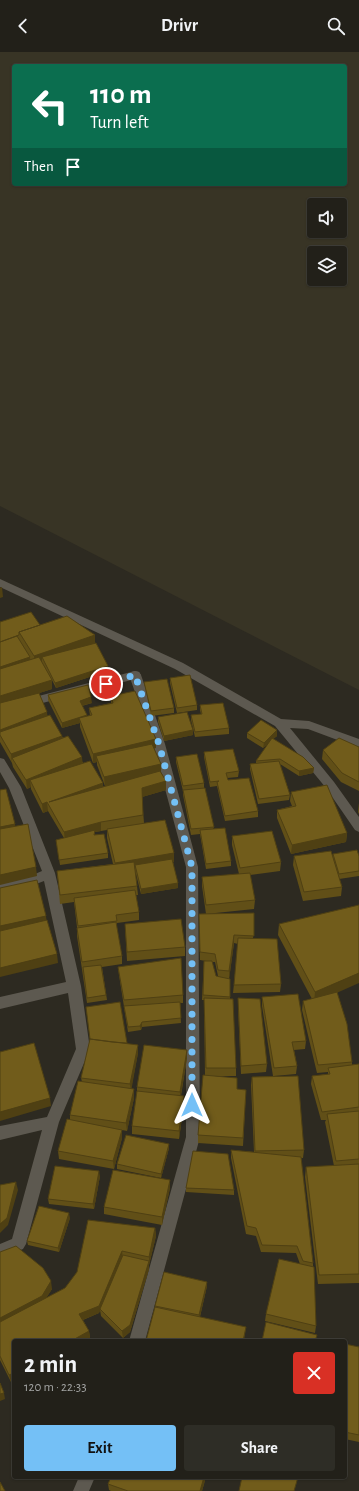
<!DOCTYPE html>
<meta charset="utf-8">
<style>
body{margin:0;font-family:"Alegreya Sans",sans-serif;background:#2e2d26;color:#f1f3f6;height:100vh;display:flex;flex-direction:column;font-size:15px;white-space:nowrap}
*{box-sizing:border-box;margin:0}
p{font-size:13px;color:#a2a3a2}
.icon{flex:none;width:22px;height:22px;fill:none;stroke:currentColor;stroke-width:2;stroke-linecap:round;stroke-linejoin:round}
.map{position:relative;flex:1;overflow:hidden}
.drawer{position:absolute;left:12px;top:1287px;width:335px;height:140px;display:flex;flex-direction:column;background:#222019;border-radius:4px;box-shadow:0 1px 3px #0004,0 0 0 1px #3f3e38}
.drawer>*{flex:none}
.hud{position:absolute;left:12px;top:12px;width:335px;height:122px;border-radius:4px;box-shadow:0 1px 3px #0004,0 0 0 1px #3f3e38;background:#0b6e4f;color:#fff;overflow:hidden}
.buttons{position:absolute;left:307px;top:146px;display:grid;gap:8px}
.buttons a{display:grid;place-items:center;width:40px;height:40px;border-radius:4px;background:#222019;box-shadow:0 1px 3px #0004,0 0 0 1px #3f3e38;font-size:20px}
.pin{position:absolute;display:grid;place-items:center;width:34px;height:34px;color:#fff;margin:-17px;border:2px solid #fff;border-radius:50%;box-shadow:0 1px 4px #0007}
.me{position:absolute;width:44px;margin:-22px;rotate:0deg;stroke-linejoin:round;filter:drop-shadow(0 0 3px #0008)}
.turn{display:flex;align-items:center;gap:14px;height:84px;padding:0 12px;font-size:18px}
.turn .icon{width:52px;height:52px;stroke-width:2.5}
.turn b{display:block;font-size:28px;line-height:34px}
.then{display:flex;align-items:center;height:38px;padding:0 12px;background:#0003;gap:8px;font-size:15px}
.round{display:grid;place-items:center;flex:none;width:42px;height:42px;border-radius:4px;background:#2e2d26}
.summary{display:flex;align-items:center;justify-content:space-between;height:68px;padding:0 12px}
h1{font-size:24px;font-weight:700;line-height:30px}
.button{display:flex;gap:8px;margin-top:auto;padding:8px 12px}
.button a{flex:1;height:46px;border-radius:4px;background:#74c0f6;color:#111;font-size:16px;font-weight:700;line-height:46px;text-align:center}
.button a+a{background:#2e2d26;color:#f1f3f6}
header{display:flex;justify-content:space-between;align-items:center;height:52px;padding:0 12px;background:#222019;font-size:18px;font-weight:700}
.map>svg:first-child{display:block}
.built{fill:#383425;fill-rule:evenodd}
.lines{fill:none;stroke-linecap:round;stroke-linejoin:round}
.lane{fill:#5d5950;fill-rule:evenodd}
.street{fill:#5d5950;fill-rule:evenodd}
.wall{fill:#614f17;fill-rule:evenodd}
.shaded-wall{fill:#4f4013}
.building{fill:#715c1b;stroke:#4f4013}
.route{stroke:#74c0f6;stroke-width:7;stroke-dasharray:0 12.6}
</style>
<header><svg class="icon" aria-label="back" viewBox="0 0 24 24"><path d="M15 5l-7 7 7 7"/></svg>Drivr<svg class="icon" aria-label="search" viewBox="0 0 24 24"><circle cx="10" cy="10" r="6"/><path d="M15 15l6 6"/></svg></header>
<div class="map">
<svg width="359" height="1439" viewBox="0 0 359 1439">
<rect width="100%" height="100%" fill="#2d2a21"/>
<path class="built" d="M0,0h359v638l-359,-184zM14,14h331v118h-331zM314,153h26v26h-26zM314,201h26v26h-26z"/>
<g class="lines">
<path class="lane" d="M135,619l4,1 2,3 -2,3 -139,36v-8z
M0,706l4,1 17,28 34,86 26,113 9,63 -31,73 -33,122 -3,5 -23,9v-14l12,-5 30,-109 -42,10v-14l47,-9 29,-68 -8,-56 -68,16v-12l66,-15 -22,-101 -13,5 -31,8v-10l28,-7 14,-6 -33,-83 -9,-16z"/>
<path class="street" d="M0,527l183,84 98,56 28,2 50,18v9l-51,-19 -18,-1 44,54 25,35v15l-4,-2 -29,-42 -51,-62 -100,-57 -175,-82z
M135,619l4,1 2,3 24,69 33,123 2,270 -55,204h-16l57,-204v-270l-33,-123 -24,-69 2,-3z
M79,1425h16l-6,14h-16z"/>
</g>
<path class="wall" d="M0,570l40,3 55,10v8l13,23v5l-52,17 -4,-8v9l-13,4 8,19v4l15,20 1,2 40,49 2,-1 -8,-21v-3l-4,1 -13,-36v-4l-18,5 -14,-28v-5l44,8 -10,3 5,10h3l-1,-8 22,-5v-7l45,43v9h-2l7,24 5,9v9l-24,7 2,26 30,39h-1l5,26 -37,6 -6,-24 2,16 1,9h-2l3,17v8l-22,3v6l5,27v8l-20,3 5,33 -20,3 -10,-67v-9l-3,-25 -14,2 -3,-33 56,-7 -6,-26v-8l-12,2v3l13,18v5l-48,7 -4,-25 8,-2 -16,-27 -5,2 -12,-24v-2l-4,2 -14,-22 -1,-4 -12,-21z
M170,626l27,27v5l-20,3 -7,-30z
M144,630l30,26v5l-23,3 -6,-29z
M200,653l29,23v6l-34,3 -4,-17v-5l10,-1 -1,-4z
M158,665l35,13v5l-29,6 -6,-19z
M277,678v6l-4,3 41,29 -1,5 -14,3 -19,-12 10,31 -1,5 -31,4 -8,-35v-5l6,-1v-2l13,-18 -6,5 -16,-10v-5z
M359,695v44l-18,-9 -19,-23 1,-9z
M204,700l35,19 -1,6 -11,1 1,2 30,31v6l-33,4 -8,-35 -7,1 -6,-30z
M176,705l28,26v5l10,39 -1,2 18,32v5l-25,3 -6,-35 -9,1 -8,-40v-4l-7,-29z
M291,740l56,41 -1,9 -55,12 -14,-36v-8l15,-4 -2,-5z
M359,751v11l-1,-2z
M232,784l49,26 -1,9 -30,4 5,25 -1,9 -48,5 -4,-28v-9l37,-3 -7,-29z
M333,802l26,2v20l-20,3 3,8 -1,9 -38,5 -10,-36 1,-9h38z
M254,861l-1,26 28,45 -1,8 -47,1 5,-49 -4,-1 -5,36h1v20l6,69v8h-23l24,13 9,1 -3,56 -45,-3v-8l7,-59 -1,-76h-2l2,-39h2l-6,-1 -1,-46zM212,910h3l3,14h-2z
M125,872l60,23v9l-58,5z
M279,872l58,68 15,70v3l7,-1v219l-41,1 -13,-107 1,-10 28,-1 -9,-44 1,-2h-5l-10,-36 1,-8 16,-2v-2l-11,1 -15,-63 1,-9 9,-2 -34,-64z
M118,915l65,28v8h-3l1,20 -39,4 -1,3 -13,2 -9,-57z
M262,945l44,44 -1,8 -11,1 3,16 -1,8 -22,2 30,74 -1,8h-2l12,105v4l3,59 -1,7 -50,-12 1,-7 34,-50 -4,-11 -35,-1 -5,-16 -10,-2 -15,-76v-8l23,2 -3,-67 1,-8 21,-1 -11,-70z
M238,946l29,66 -1,8 -25,2 -3,-68z
M120,950l7,42 11,1v8l-7,36h3v9l-7,33 -5,-1v8l-8,31 -55,-10 -1,-8 12,-31v-5l12,-33 -1,-4z
M187,998v8l-6,38 3,8 -5,35 -47,-5v-8l5,-35v-4z
M169,1096l-8,30 -44,-9v-5z
M100,1124l-6,33 -45,-5 -1,-5z
M170,1128v8l-8,37 -58,-11v-7z
M186,1136l48,2v5l-48,-3z
M70,1166l-11,34 -31,-7 -1,-4z
M155,1176l1,8 -7,29v4l-19,63 -7,6 -22,-22 -1,-6 -1,3 -16,7 6,11 1,7 -79,44 -11,-22v-108l52,37 -6,9 19,-10z
M164,1220l43,10v4l-7,31 45,17 -99,7z
M345,1292l14,3v95l-14,-3z
M111,1425h95l-4,14h-91l-2,-1 -1,-6z"/>
<path class="shaded-wall" d="M2,535l1,10 -3,1v-10z
M95,583v9l-53,13v5l-7,3 -1,-9z
M30,605l1,9 -31,11v-10z
M108,614v5l-52,17 -1,-5z
M52,628v9l-52,17v-10z
M91,645l1,6 -12,3v-5z
M47,660l1,9 -48,14v-5z
M87,663v5l-8,-2 1,5 -18,5v-5z
M193,678v5l-29,6v-5z
M277,678v6l-14,12 1,-5z
M62,684l1,9 -51,13v5l-1,-9z
M156,687v9l-58,14 -2,-6 1,6 -4,1v-9z
M82,705l1,9 -53,14 1,7 -4,2 -1,-9z
M161,712v9l-56,13 -1,-9z
M314,716l-1,5 -14,3v-5z
M166,729v9l-24,7v-9z
M103,731v9l-54,10z
M47,750l1,9 -5,2 -1,-9z
M101,770v9l-6,1v3l-30,6 -1,-9z
M15,772l1,9 -16,3v-9z
M347,781l-1,9 -55,12 1,-9z
M174,801v9l-38,6 -1,-3v4l-20,3v-9z
M36,815l1,9 -37,9v-10z
M178,831v5l-37,6v-5z
M46,864l1,9 -47,9v-8z
M234,883v8l-5,37v-9z
M57,902l1,9 -58,14v-9z
M359,921v10l-45,20 1,-11z
M142,970v5l-1,3 -1,-4z
M138,993v8l-7,39 -1,-8z
M187,998v8l-7,42v-8z
M134,1037v9l-7,33 -1,-8z
M184,1044v8l-5,35v-8z
M50,1046l1,8 -51,15v-9z
M122,1078v8l-8,31 -1,-8z
M169,1092v4l-8,30v-4z
M99,1119l1,5 -6,33 -1,-5z
M170,1128v8l-8,37v-8z
M16,1130l2,8 -10,35 -8,8v-9z
M69,1161l1,5 -11,34 -1,-4z
M155,1176l1,8 -7,29v-8z
M122,1199l1,7 -24,55 -19,8 -1,-7z
M149,1209v8l-19,63 -7,6 -1,-7z
M51,1229l1,8 -9,14 -43,23v-8z
M207,1230v4l-8,34v-5z
M246,1275l-2,14h-1z
M89,1279l1,7 -6,3h-13z
M14,1321v7l-3,2 -2,-7z
M4,1341l1,6 -5,2v-7z
M204,1425h2l-4,14h-2z"/>
<path class="building" d="M31,560l9,13 -21,7v3l-19,7v-20z
M67,564l28,19 -61,21 -15,-24z
M17,584l13,21 -30,10v-25z
M96,591l12,23 -53,17 -13,-26z
M39,605l13,23 -52,16v-27z
M190,623l7,30 -20,3 -7,-30z
M167,627l7,29 -23,3 -7,-29z
M88,633l3,12 -11,4 7,14 -25,8 -14,-28z
M135,639l21,48 -63,15 -14,-36 13,-3 -3,-7 24,-5 -2,-7z
M39,641l8,19 -47,18v-27z
M223,651l6,25 -34,4 -4,-17 11,-1 -2,-9z
M187,660l6,18 -29,6 -6,-19z
M50,663l12,21 -51,18 -11,-19v-3z
M261,668l16,10 -13,13 -17,-10z
M68,684l14,21 -56,23 -14,-22z
M272,686l31,19 11,11 -15,3 -19,-12 -24,2z
M339,686l20,9v35l-17,-9 -19,-23z
M152,692l9,20 -57,13 -8,-21z
M233,697l6,22 -13,2 2,7 21,-2 9,33 -33,5 -8,-34 2,-1 -9,1 -6,-30z
M197,702l7,29 -21,3 -7,-29z
M90,709l13,22 -54,19 111,-31 6,10 -24,7 1,27 -42,7 -37,10 -17,-30 -5,2 -12,-24z
M279,709l11,34 -31,4 -9,-35z
M327,733l20,48 -55,12 -15,-35 19,-4 -5,-14z
M205,736l9,39 -23,2 -8,-39z
M6,737l9,35 -15,3v-37z
M165,768l9,33 -59,10 -8,-34z
M28,772l8,43 -36,8v-46z
M225,776l6,33 -25,3 -6,-34z
M95,778l-1,5 10,-1 4,19 -49,7 -3,-20z
M272,779l9,31 -41,6 -8,-32z
M357,798l2,6v15l-20,3 -6,-20z
M331,799l11,36 -38,5 -10,-36z
M172,807l6,24 -37,6 -6,-24z
M134,810l3,24 -77,9 -3,-24z
M250,821l5,27 -49,5 -4,-28z
M37,828l9,36 -46,10v-38z
M135,838l4,22 -23,3 1,6 -39,5 -4,-28z
M359,853v68l-44,19 -36,-68z
M254,861v23l-20,-1 -5,36 -11,-1 -3,-16 -15,-2 -1,-38z
M181,867l4,28 -58,5 -2,-28z
M47,868l10,34 -57,14v-37z
M116,870l6,34 -40,6 -5,-34z
M238,886l39,1 4,45 -47,1z
M181,906l2,37 -59,5 -6,-33z
M204,909h8l4,15 14,3v18l-27,-2z
M101,913l5,30 -19,3 -4,-31z
M337,940l10,32 5,38 -34,3 -15,-64z
M298,942l8,47 -14,1 5,24 -23,2 -12,-71z
M204,946l29,1 3,69h-30z
M238,946l22,1 7,65 -26,2z
M120,950l7,41 -15,-1 -22,-3 -4,-32z
M180,950l1,16 -39,4 -2,4 -12,1 -4,-21z
M90,987l48,6 -8,39 -49,-6z
M34,991l16,55 -50,14v-60z
M144,993l43,5 -7,42 -43,-5z
M359,1012v43l-37,5 -10,-36 18,-2 -2,-6z
M203,1023l34,3v11l9,1 -3,48 -45,-3z
M298,1024l6,74 -49,1 -3,-74z
M78,1029l56,8 -8,34 -56,-8z
M137,1039l47,5 -5,35 -47,-5z
M359,1059v48l-23,2 -9,-47z
M67,1067l55,11 -9,31 -55,-10z
M126,1083l43,9 -8,30 -44,-10z
M231,1098l70,7 12,106 -10,-2 -6,-15 -35,-1 -6,-17 -9,-2z
M193,1099l35,3 6,36 -48,-2z
M359,1112v110l-40,1 -13,-108z
M55,1114l44,5 -6,33 -45,-5z
M113,1118l57,10 -8,37 -58,-10z
M16,1130l-9,36 -7,6v-39z
M39,1154l30,7 -11,35 -31,-7z
M88,1168l67,8 -6,29 -27,-6 -23,55 -20,8 10,17 -18,10h-57v32l-5,2 -9,-19v-34l65,-34 12,-16z
M16,1194l27,22 8,13 -9,15 -42,22v-66z
M123,1203l26,6 -19,64 -8,6 -22,-22z
M279,1207l35,8 2,59 -50,-12z
M164,1220l43,10 -8,33 -44,-9z
M155,1255l91,20 -3,14h-97z
M266,1270l51,13 -2,6h-53z
M345,1292l14,3v88l-14,-3z
M0,1331l4,10 -4,1z
M111,1425h93l-4,14h-72l-20,-7z
M242,1425h56l-4,14h-55z
M0,1430l5,9h-5z"/>
<g class="lines">
<path class="route" d="M106,632l29,-9 24,69 33,123v238"/>
</g>
</svg>
<div class="buttons">
<a><svg class="icon" aria-label="sound" viewBox="0 0 24 24"><path d="M4 9h4l5-4v14l-5-4H4zM17 9q2 3 0 6"/></svg></a>
<a><svg class="icon" aria-label="layers" viewBox="0 0 24 24"><path d="M12 4l9 5-9 5-9-5zM3 14l9 5 9-5"/></svg></a>
</div>
<div class="pin" style="left:106px;top:632px;background:#d93025"><svg class="icon" aria-label="arrive" viewBox="0 0 24 24"><path d="M6 21V4h12l-3 4 3 4H6"/></svg></div>
<svg class="me" style="left:192px;top:1053px" viewBox="-20 -20 40 40"><path d="M0-17L14 15 0 8-14 15z" fill="#74c0f6" stroke="#fff" stroke-width="4"/></svg>
<div class="hud">
<div class="turn"><svg class="icon" aria-label="left" viewBox="0 0 24 24"><path d="M17 20v-9H6M10 6l-5 5 5 5"/></svg><div><b>110 m</b>Turn left</div></div>
<div class="then">Then<svg class="icon" aria-label="arrive" viewBox="0 0 24 24"><path d="M6 21V4h12l-3 4 3 4H6"/></svg></div>
</div>
<section class="drawer">
<div class="summary"><div><h1>2 min</h1><p>120 m · 22:33</p></div><a class="round" style="background:#d93025;color:#fff"><svg class="icon" aria-label="close" viewBox="0 0 24 24"><path d="M6 6l12 12M18 6L6 18"/></svg></a></div>
<div class="button"><a>Exit</a><a>Share</a></div>
</section>
</div>
